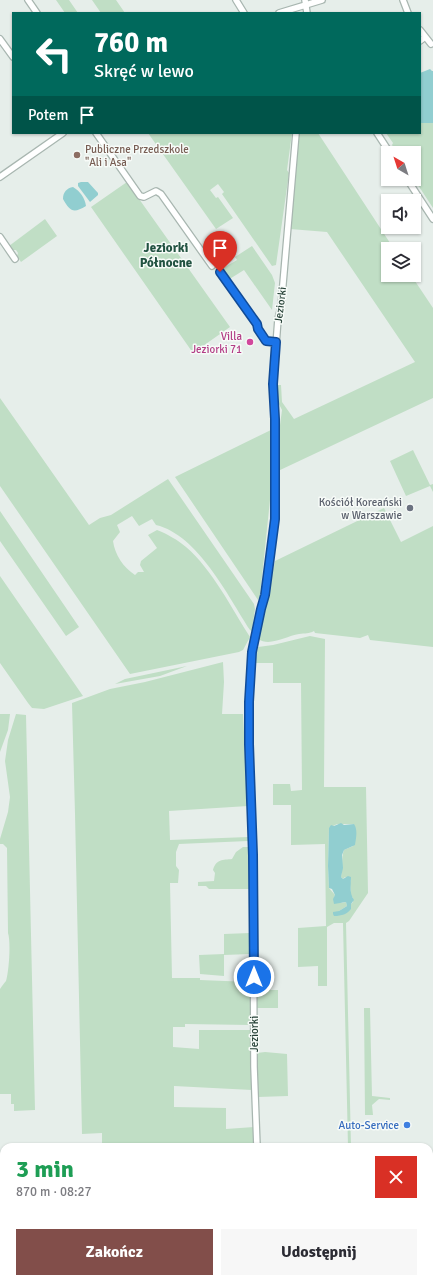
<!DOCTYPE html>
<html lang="pl">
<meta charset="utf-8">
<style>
body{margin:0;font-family:Signika,sans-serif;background:#f7f7f7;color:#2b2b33;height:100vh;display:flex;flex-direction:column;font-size:15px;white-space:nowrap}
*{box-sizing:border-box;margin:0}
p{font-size:13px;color:#7c7c81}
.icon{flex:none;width:22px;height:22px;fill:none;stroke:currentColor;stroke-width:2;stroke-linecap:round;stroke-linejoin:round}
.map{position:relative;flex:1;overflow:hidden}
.details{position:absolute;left:0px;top:1143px;width:433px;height:140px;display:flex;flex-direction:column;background:#fff;border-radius:12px 12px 0 0;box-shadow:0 1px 3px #0004}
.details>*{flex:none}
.guide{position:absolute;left:12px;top:12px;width:409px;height:122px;border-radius:0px;box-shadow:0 1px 3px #0004;background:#00695c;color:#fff;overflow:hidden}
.needle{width:26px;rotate:321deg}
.tools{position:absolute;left:381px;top:146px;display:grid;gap:8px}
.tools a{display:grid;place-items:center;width:40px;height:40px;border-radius:0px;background:#fff;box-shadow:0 1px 3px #0004;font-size:20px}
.pin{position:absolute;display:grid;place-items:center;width:34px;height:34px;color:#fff;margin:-41px -17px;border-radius:50% 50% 50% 0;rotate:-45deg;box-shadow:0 0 4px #0007}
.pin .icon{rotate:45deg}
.me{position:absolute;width:44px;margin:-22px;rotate:0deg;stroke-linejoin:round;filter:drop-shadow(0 0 3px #0008)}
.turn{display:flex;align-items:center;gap:14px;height:84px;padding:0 16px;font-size:18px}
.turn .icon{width:52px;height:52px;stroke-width:2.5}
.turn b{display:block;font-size:28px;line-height:34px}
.then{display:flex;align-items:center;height:38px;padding:0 16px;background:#0003;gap:8px;font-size:15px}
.round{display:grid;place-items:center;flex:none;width:42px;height:42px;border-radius:0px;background:#f7f7f7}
.headline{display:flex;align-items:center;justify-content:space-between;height:68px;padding:0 16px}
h1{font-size:24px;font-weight:700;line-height:30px;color:#1e9e55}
.action{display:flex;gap:8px;margin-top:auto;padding:8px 16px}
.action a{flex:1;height:46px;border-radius:0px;background:#824e4a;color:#fff;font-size:16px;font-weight:700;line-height:46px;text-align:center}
.action a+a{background:#f7f7f7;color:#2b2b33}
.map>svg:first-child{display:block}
.green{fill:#c0dec5;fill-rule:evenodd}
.water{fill:#91ced0}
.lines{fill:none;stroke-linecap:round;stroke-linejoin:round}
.street-casing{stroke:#a8b6b0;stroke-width:8}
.secondary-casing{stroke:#a5bab0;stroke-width:10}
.street{stroke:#fff;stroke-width:5.5}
.secondary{stroke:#fff;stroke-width:8}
.route-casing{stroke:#114b97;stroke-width:10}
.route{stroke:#1a73e8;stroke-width:7}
.education-dot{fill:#8d6e63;stroke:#f7fbf8;stroke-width:1.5}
.hotel-dot{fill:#d1479c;stroke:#f7fbf8;stroke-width:1.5}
.worship-dot{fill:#6b7280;stroke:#f7fbf8;stroke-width:1.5}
.shop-dot{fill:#3f7fe0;stroke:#f7fbf8;stroke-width:1.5}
.labels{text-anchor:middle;stroke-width:3;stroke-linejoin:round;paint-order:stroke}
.education-label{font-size:11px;fill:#785e54;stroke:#f7fbf8;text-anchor:start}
.street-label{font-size:11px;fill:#254036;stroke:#f7fbf8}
.hotel-label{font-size:11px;fill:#b23c85;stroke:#f7fbf8;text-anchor:end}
.worship-label{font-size:11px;fill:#5b616d;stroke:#f7fbf8;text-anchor:end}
.shop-label{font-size:11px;fill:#366cbe;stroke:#f7fbf8;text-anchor:end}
.quarter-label{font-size:13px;font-weight:bold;fill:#215241;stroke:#f7fbf8}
</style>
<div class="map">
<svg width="433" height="1283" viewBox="0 0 433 1283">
<rect width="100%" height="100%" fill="#e6eeea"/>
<path class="green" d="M56,0h13l9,13h-13z
M92,0h24l9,13h-24z
M420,122l5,1h8v85l-19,-29v-26h-17l-5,-8 1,-2 -7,-10h34z
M148,133h144l-5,37 2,3 -13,92 -4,1 -50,-72 2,-2 -6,-8 -8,6 6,8 2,-1 15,21 -17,11z
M299,133h19l76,116h-6v26h23l22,33v90l-155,73v-42l2,-4 2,-15 -5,-10v-15h4l1,17 12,17 121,-57 -88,-130 -37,-3z
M127,182l103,145 -37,26 -102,-146z
M45,219l12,17 -36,26 -4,-6 1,-3 -2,-3h-4l-3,-4z
M252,246l20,29 3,8 -3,27 -28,-40 -16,10 -8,-10 17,-10 -2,-3z
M0,398l89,127 11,-7 11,-3 57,-36 86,125 1,5 -3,22 -2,-1c-22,-34 -52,-95 -94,-105l-4,-6 -13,7 -7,-10 -15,9 3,7 -7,9c2,14 10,26 22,34l3,-3h6l-4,-7 1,-4 16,-13 -9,-13 9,-5c10,4 21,10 29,17 26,22 46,62 64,90l-7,13 -4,2 -109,22 -130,-188z
M273,429l-3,46v25l-10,96 -2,4 -83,-123z
M413,450l17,35 3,-1v8l-3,-6 -24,10 -16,-35z
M384,508l17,34 32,-16v121l-63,-7 -2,-5 -8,3 -45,-5 -1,-2c-5,3 -9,2 -15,3 -13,2 -29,13 -41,5 4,-26 11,-52 17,-78z
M0,511l79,116 -13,9 -66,-95z
M0,576l83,120 -39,13 -12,-1 -4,-5 -28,-40z
M310,636l15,3 -1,148h42l2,106 -19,28 -3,2 5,224h-3l-5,-224h-9l-7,4v59h-9v-20l-20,1v-39l28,-2 -1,-82 -34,1v-40h-18v-21h17l1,7 11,-1 -1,-107h-28v-20h-18l3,-16 15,-2zM337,824h17l-1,22 -9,4c-3,8 -1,18 -3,27l2,2 2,-2 6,3 -1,3 1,13 2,2v4l-2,2v5l-18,3 6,-1 8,-5 -1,-4 -4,1 -8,-5 1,-3 -6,-7 -1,-22 1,-38z
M223,662l1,20 -2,32h21l5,92 -79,5 1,29 78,-3v4l-69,3 -3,8v14l3,4 -1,13h-8l2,95h28v2l50,2 1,43 -66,-1v3h-12v20l26,2v-19h52l1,60 -78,-4v21l52,1v21l28,-2 -1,20h-151v-14l-20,1 -7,-320 -3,-111 38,-14 35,-7z
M187,666l-27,10 -45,8 10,-5z
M0,714h10l-2,16 -8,22z
M16,714l10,1 9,395 -21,1v-7h-3v-10h-11v-105c2,-3 4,-6 6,-8 3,-10 5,-39 2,-48l-1,-85 -4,-4h-3v-5l8,-27 2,-15 -5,-36 3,-21z
M243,847h6v42h-40l-3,-3h-8v-4l16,-1 1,-8 -2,-3c3,-11 10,-10 19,-11l4,-7z
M250,933v21l-26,1v21l-24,-2 -1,-19 25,-1v-20z
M278,990v18h-21v-14c6,-5 14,-4 21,-4z
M364,1008h6l2,88 18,2v2l-11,-1 -7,6 1,10h-8z
M265,1052l22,2 1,42 -30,1 -1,-44z
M85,1279h33v2h5v-2h28l1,4h-67z
M178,1279h44l1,4h-45z"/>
<path class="water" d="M430,69l2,2h1v52h-12l-1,-1v-49z
M81,182h7l10,11v2l-8,7 -12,-16v-3z
M73,187c7,4 12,11 13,19 -13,8 -16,5 -23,-7 0,-7 4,-11 10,-12z
M341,823l3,2 10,-1c4,6 2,14 1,21l-11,5 -2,5 1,13 -2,9 2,2 5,-3 3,1c0,8 -2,16 3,23l-3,4v5c-4,5 -9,7 -17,7l-1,-2v-2l6,-1 8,-5 -1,-4 -12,2 -1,-5 2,-4 -3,-6 -3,-1 -1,-22 1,-38 2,-3 3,1z"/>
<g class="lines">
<g class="street-casing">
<path id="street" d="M28,0l9,13
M236,0l8,13
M305,0l2,13
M403,0l5,13
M279,13l43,-13
M420,30l11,14
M0,39l13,18
M420,41l5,-4
M96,133l44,63 4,1 12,-6 5,3 51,72
M377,133l13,20
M0,177l63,-44
M407,179l26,40
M0,237l15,22
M220,272l37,52v5l9,12 10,1
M257,1147l-3,-80 -1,-212 -4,-110v-43l3,-49 9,-44 4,-14 10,-76v-100l-2,-35 5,-65 3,-12 15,-174
M227,1279v4"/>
</g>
<g class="secondary-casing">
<path id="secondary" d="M429,1176l4,-2
M0,1218h4"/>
</g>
<use href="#street" class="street"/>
<use href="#secondary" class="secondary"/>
</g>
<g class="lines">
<g class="route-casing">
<path id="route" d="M220,272l37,52 1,5 8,12 10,1 -3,42 2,35v100l-10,76 -4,14 -9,43 -3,50v42l4,111 1,122"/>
</g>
<use href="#route" class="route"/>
</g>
<circle class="education-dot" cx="77" cy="155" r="4"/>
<circle class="hotel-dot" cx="250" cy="342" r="4"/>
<circle class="worship-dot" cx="410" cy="508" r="4"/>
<circle class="shop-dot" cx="407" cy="1125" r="4"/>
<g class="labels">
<g class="education-label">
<text x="85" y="153">Publiczne Przedszkole<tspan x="85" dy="13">"Ali i Asa"</tspan></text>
</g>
<g class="street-label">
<text transform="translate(280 305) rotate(-83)" y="4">Jeziorki</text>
<text transform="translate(254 1034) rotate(-90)" y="4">Jeziorki</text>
</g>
<g class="hotel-label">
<text x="242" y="340">Villa<tspan x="242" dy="13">Jeziorki 71</tspan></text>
</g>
<g class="worship-label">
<text x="402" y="506">Kościół Koreański<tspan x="402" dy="13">w Warszawie</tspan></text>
</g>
<g class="shop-label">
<text x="399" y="1129">Auto-Service</text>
</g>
<g class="quarter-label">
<text x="166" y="252">Jeziorki<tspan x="166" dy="15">Północne</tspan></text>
</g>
</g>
</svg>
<div class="tools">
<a><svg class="needle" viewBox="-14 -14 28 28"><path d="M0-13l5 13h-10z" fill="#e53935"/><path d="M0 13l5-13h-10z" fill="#7c7c81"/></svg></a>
<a><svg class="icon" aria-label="sound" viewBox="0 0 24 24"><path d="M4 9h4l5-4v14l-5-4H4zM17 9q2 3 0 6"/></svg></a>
<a><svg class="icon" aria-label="layers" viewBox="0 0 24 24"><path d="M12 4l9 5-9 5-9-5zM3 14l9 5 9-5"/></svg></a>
</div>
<div class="pin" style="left:220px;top:272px;background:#d93025"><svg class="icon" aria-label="arrive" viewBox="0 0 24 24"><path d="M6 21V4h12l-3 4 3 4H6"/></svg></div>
<svg class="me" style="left:254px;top:977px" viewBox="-20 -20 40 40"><circle r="17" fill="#1a73e8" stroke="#fff" stroke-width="3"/><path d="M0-11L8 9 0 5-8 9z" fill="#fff"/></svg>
<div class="guide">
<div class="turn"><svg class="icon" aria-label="left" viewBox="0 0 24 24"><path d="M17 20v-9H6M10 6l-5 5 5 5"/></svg><div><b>760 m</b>Skręć w lewo</div></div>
<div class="then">Potem<svg class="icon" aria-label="arrive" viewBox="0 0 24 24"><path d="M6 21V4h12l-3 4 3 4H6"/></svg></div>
</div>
<section class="details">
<div class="headline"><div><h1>3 min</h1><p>870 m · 08:27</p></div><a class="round" style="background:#d93025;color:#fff"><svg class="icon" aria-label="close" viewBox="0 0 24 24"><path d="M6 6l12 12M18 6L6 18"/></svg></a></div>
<div class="action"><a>Zakończ</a><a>Udostępnij</a></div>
</section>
</div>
